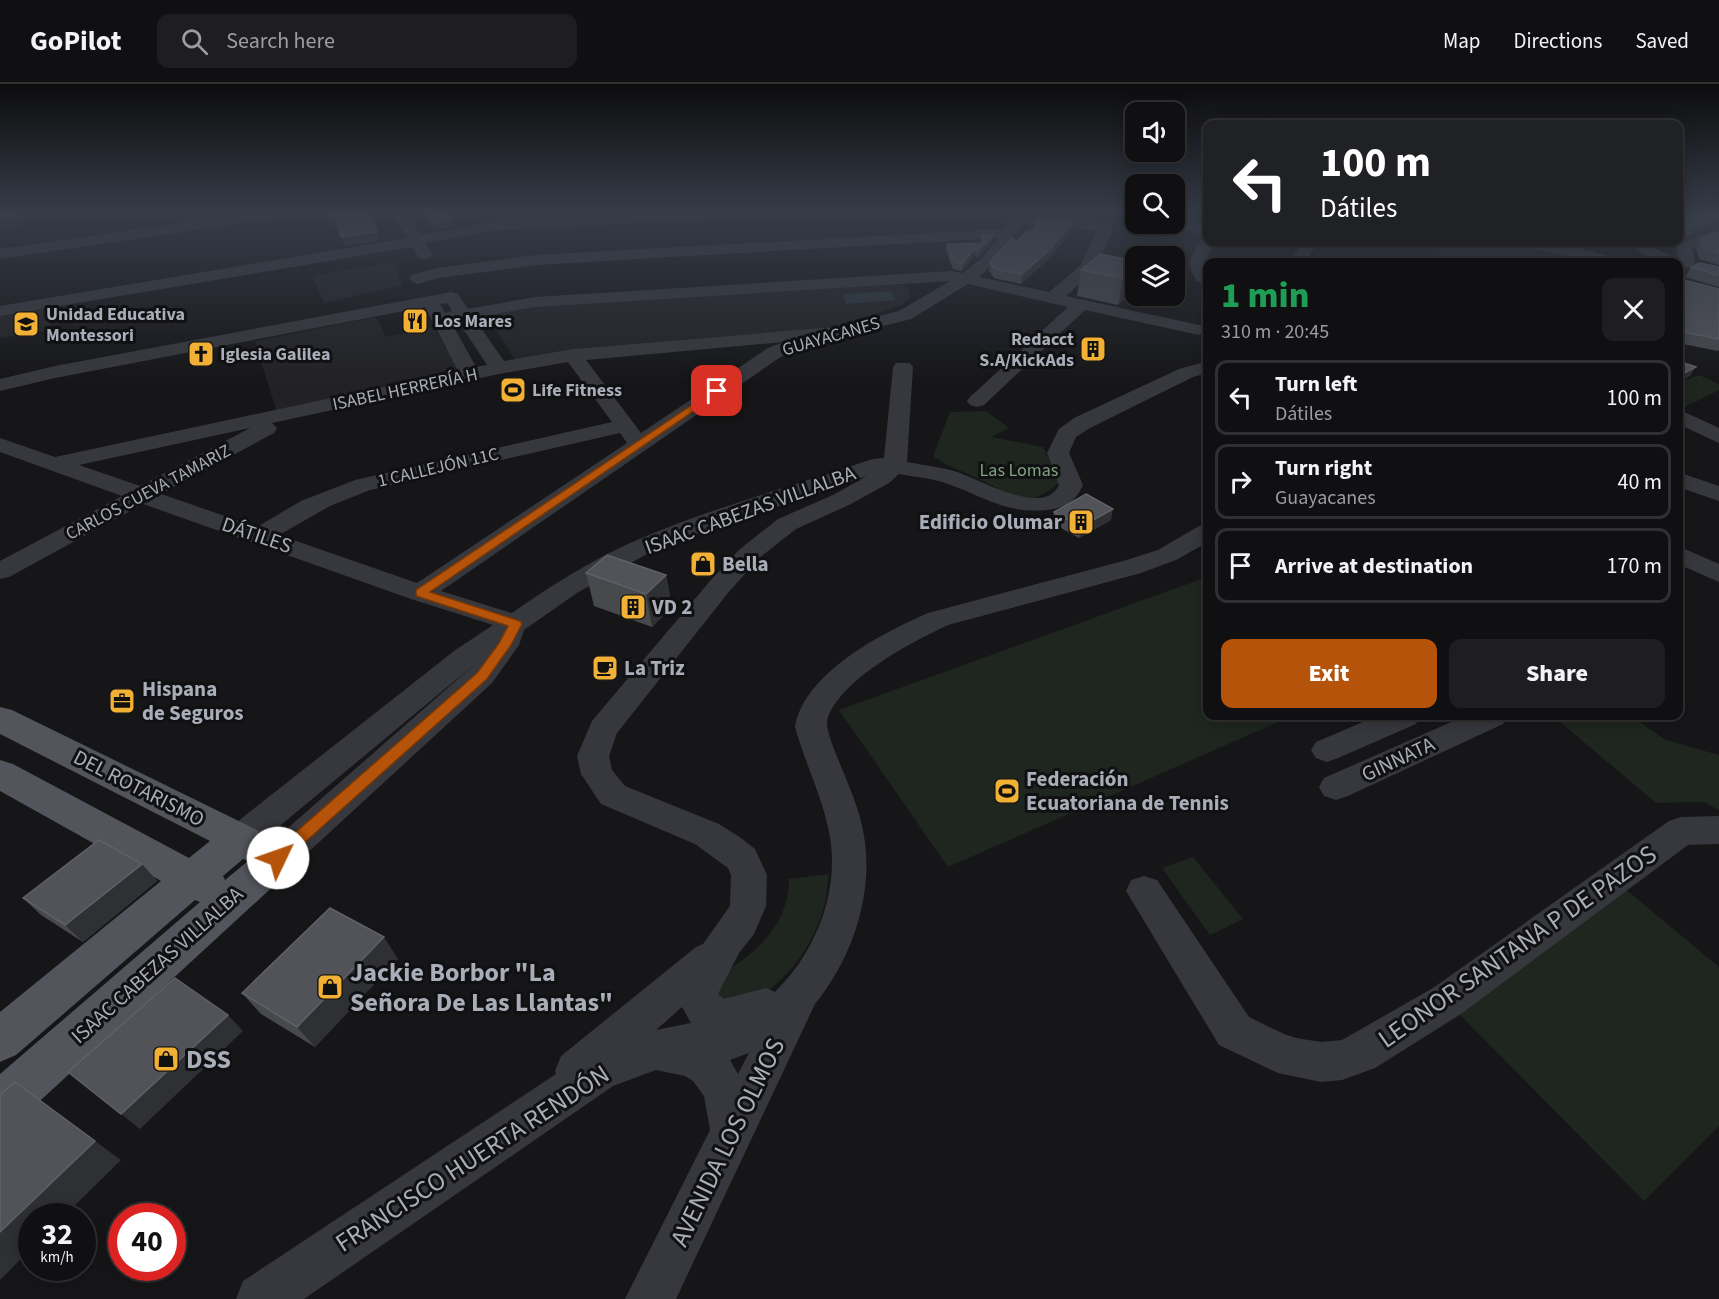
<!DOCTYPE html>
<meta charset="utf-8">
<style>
body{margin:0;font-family:"Source Sans 3",sans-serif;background:#1e1e20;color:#f1f3f6;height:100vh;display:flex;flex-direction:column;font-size:22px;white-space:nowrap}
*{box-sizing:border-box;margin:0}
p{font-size:20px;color:#9c9d9f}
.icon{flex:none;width:33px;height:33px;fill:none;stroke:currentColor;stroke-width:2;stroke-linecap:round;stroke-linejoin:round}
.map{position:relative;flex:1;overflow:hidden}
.panel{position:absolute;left:1203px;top:174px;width:480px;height:462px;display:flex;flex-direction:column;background:#101012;border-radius:12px;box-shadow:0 3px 15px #0003,0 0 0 2px #303032}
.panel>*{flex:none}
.guide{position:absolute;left:1203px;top:36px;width:480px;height:126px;border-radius:12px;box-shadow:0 3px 15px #0003,0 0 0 2px #303032;background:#202124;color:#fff;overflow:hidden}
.tools{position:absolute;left:1125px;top:18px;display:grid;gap:12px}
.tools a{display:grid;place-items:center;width:60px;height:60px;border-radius:12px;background:#101012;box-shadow:0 3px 15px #0003,0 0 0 2px #303032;font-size:30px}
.speed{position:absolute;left:18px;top:1119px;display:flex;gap:12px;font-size:30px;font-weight:700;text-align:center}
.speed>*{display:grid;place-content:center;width:78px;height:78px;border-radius:50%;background:#101012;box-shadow:0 3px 15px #0003,0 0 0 2px #303032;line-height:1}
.speed small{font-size:15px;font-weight:400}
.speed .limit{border:9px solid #d22;background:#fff;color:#111}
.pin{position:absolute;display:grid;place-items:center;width:51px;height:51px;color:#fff;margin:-26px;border-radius:12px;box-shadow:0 3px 9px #0006}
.me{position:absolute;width:66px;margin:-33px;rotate:48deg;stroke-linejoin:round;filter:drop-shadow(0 0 4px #0008)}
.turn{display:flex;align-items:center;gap:21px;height:126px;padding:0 18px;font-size:27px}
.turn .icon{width:78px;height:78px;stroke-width:2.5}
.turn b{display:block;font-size:42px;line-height:51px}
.round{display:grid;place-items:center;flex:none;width:63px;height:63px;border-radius:12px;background:#1e1e20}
.overview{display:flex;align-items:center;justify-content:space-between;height:102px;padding:0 18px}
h1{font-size:36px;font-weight:800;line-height:45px;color:#1e9e55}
.cta{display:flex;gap:12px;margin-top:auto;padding:12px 18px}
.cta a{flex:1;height:69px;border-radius:12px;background:#b45309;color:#fff;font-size:24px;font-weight:800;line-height:69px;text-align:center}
.cta a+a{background:#1e1e20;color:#f1f3f6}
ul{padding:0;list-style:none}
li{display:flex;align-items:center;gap:18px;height:75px;margin:0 12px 9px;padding:0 6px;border:3px solid #303032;border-radius:12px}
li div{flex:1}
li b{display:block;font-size:22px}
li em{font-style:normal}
header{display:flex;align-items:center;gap:36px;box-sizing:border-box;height:84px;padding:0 30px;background:#101012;border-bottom:2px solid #303032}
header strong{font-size:28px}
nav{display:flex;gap:33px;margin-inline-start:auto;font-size:21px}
.search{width:420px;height:54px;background:#1e1e20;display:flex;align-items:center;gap:15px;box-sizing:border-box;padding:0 21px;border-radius:12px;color:#9c9d9f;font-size:22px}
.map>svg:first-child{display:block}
.built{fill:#222225}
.green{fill:#1e261f}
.water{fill:#2c353c}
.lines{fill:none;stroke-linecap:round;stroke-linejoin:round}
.minor{fill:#37383d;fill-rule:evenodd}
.major{fill:#53555c;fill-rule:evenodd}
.wall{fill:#47494d}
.shaded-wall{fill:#2f3033}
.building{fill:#525359;stroke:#5f6168;stroke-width:1.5}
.route{fill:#b45309;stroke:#753606;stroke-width:1.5}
.labels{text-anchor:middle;stroke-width:6;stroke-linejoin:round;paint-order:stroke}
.far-poi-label{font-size:18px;font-weight:bold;fill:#a8adb8;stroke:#111113;text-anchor:start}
.far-street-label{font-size:18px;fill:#a8adb8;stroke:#111113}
.far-park-label{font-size:18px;fill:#7fa381;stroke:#111113}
.street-label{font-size:21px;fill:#a8adb8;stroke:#111113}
.poi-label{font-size:21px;font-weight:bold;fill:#a8adb8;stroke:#111113;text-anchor:start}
.near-street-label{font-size:26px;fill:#a8adb8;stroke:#111113}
.near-poi-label{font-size:26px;font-weight:bold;fill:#a8adb8;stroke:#111113;text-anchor:start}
</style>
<header>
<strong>GoPilot</strong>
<div class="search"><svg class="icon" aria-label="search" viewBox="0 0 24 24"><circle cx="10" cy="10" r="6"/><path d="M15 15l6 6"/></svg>Search here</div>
<nav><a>Map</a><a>Directions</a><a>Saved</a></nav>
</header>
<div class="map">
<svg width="1719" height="1215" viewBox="0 0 1719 1215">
<rect width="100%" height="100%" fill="#161618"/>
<path class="built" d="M393,178l10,23 -79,18 -12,-27z
M896,200l8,1 5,5 1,8 -9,7 -46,17 -38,7 -235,19 -67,12 -28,-45 50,-9z
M55,222l-5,24 -50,8v-23z
M376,233l10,20 47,-10 27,44 -183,42 -22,-72z"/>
<path class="green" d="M1419,158h100l46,11 4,9h-125z
M1699,291l20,9v6l-36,18 -4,-2v-24z
M986,327l23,17 -18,9 52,10 17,35c-33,30 -47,13 -81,-3 -16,-8 -32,-12 -46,-23l17,-44z
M1207,493l1,139h84l-344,151 -109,-157z
M1553,632h78l35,24 53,15v55l-16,-8 -47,1z
M1193,773l50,62 -33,16 -48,-67z
M829,790c-2,11 -2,22 -5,32 -8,34 -34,73 -65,90 -11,6 -29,5 -42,7 0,-5 -3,-13 -2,-18 1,-10 12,-14 19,-19 31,-21 55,-48 55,-87z
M1618,799l101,84v159l-75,75 -193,-195z"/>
<path class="water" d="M891,207l5,9 -50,4 -3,-10z"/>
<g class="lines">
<path class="minor" d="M262,128h34l-7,4 -289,43v-10z
M391,128h14l15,23 69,-12 201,-11h78l-7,4 -272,15 -64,12 8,12 -8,5 -6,-2 -7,-11 -412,69v-10l407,-68z
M1012,128h14c-11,26 -26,47 -47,65l70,15 31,-26 17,-35 -65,-6 -5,-1 -2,-3 2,-3 79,5 7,4c-10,30 -23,49 -47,69l133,29 6,1 3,5 -9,4 -114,-25 -101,95 -7,2 -7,-2 -3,-4 3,-4 98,-90 -100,-23 -57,35 -96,24 -33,13 -341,235 71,22c37,-26 76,-51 118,-70 78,-34 162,-57 243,-84l11,-1 9,-91 3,-4h14l3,4 -6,95c16,3 34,5 50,10 22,7 87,46 102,13l-12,-32 12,-24 15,-11 105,-49 29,-8v12l-15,4 -103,51 -14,9 -7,16 14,32c-7,16 -18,23 -36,25 -43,4 -63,-14 -102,-27 -14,-5 -31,-6 -46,-9l-10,9 -40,22 -53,24 -38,30 -30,34 -111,140 -8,23 3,14 13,16 94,38 22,14 14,11 12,26 -1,31 -12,28 -15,19 -21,41 6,5 42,-11 9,4c41,-40 66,-102 54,-160 -7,-36 -24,-69 -34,-105 9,-54 87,-94 133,-114l195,-52 35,-11 41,-24 9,-2v18l-32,18 -35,13 -193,52c-38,18 -100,50 -119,89 -4,9 -1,18 2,27 11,31 28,62 33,95 10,59 -12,122 -49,168l-139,295h-51l85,-169 -6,-34 -11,-15 -8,-5 -29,-6 -43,16 -309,213h-68l7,-18 313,-207 -1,-3 6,-15 135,-109 7,-3 27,-38 1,-31 -3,-7 -33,-24 -94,-40 -20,-30 -4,-18 15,-35 118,-140 30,-32 38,-30 55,-24 34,-19 -169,58 -51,20 -70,39 -53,37 -5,15 -27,38 -201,185 -13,5 -13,-5 -5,-10 5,-10 210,-184 -223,185 -12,4 -12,-4 -5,-10 5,-10 226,-178 39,-26 -82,-26 -268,-95 -134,73 -9,2v-18l122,-65 -122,-44v-14l55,19 403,-86 -33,-64 -370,71 -55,13v-12l55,-13 396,-74 7,2 10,15 67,-12 417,-26 11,2 19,-15 16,-20 -463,27 -96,13 -22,6 -8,-5 2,-4 26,-7 98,-13 469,-26zM950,197l-51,30 -65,16 -261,22 -69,12 -30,-43 61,-11zM447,219l5,8 -7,2 -5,-9zM458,237l29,44 -11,2 -25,-45zM784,258l-16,6 -127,85 -55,-73zM568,278l44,60 -257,58 -54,21 -44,26 -96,-33 113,-61 3,-5 -5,-5 227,-49zM250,344l-110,58 -61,-21zM620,349l7,10 -210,140 -138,-48 51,-29 40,-16zM682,923l9,16 -35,7zM749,969l-11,21 -8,-14z
M1174,135l34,7v16h6l-9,20 3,25 -12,-7 -7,-13 2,-10 13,-22 -35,-9 -2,-2h7z
M1719,144v10l-27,10 3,15 -8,5 -6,-2 -2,-5c-18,5 -37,-4 -48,-19h16l7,6 25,12 -3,-14 3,-3z
M1303,158h15l-13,20h-16z
M1514,158c35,-4 70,7 104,17l2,3h-24l-79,-17z
M1678,325l41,19v15l-41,-19z
M1678,388l41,14v15l-41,-14z
M1678,462l41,18v18l-41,-18z
M1377,632h43l-4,8 -78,34 -11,4 -11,-4 -5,-8 5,-8z
M1465,632h42l-4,8 -155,72 -12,4 -12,-4 -5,-9 5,-9z
M1719,732v28l-31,1 -227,169 -86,54 -33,12 -21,2 -43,-9 -59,-28 -93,-154 5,-11 13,-4 13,4 92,137 35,17 12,4 25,4 21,-2 91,-52 236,-167 12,-4z"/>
<path class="major" d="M0,623l12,3 280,137 5,11 -5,11 -275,253 -17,7v-55l200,-172 -5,-2 -179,155 -16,7v-50l161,-131 -161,-90v-31l13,4 176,94 21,-17 -210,-107zM243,775l5,2 -23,19 -2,-4z"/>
</g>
<path class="wall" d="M419,128h29l6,14 -21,3 -9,-16h-4z
M1040,128h37l-1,6 -36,-4z
M1678,128h41l-30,25 -11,-3z
M1073,138l-1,9 -24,28 -27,25 -27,-6 -5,-7 1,-9 27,-21 16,-10z
M1719,148v33l-19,-6 -4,-10 5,-10z
M981,150l12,7 -15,17 -3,-3 -13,16 -9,-2 -7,-18 1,-7 34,-1z
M1605,158h22l-1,2z
M1100,170l35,34 -17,17 -41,-9 4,-26z
M1691,183h28v20l-34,-10z
M1678,189l6,7 35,9v61l-1,1 -40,-8z
M1054,428l57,8 -32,18 -27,-15z
M586,489l80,2 6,32 -20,20 -58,-21z
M142,780l15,17 -74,61 -42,-27 -18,-17z
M398,875l-83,88 -54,-33 -19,-21z"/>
<path class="shaded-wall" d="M16,128h19l-2,6 -12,1 -1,7 -20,3v-10z
M335,133l3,8 -9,2 -3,-9z
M1719,135v8l-30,10 6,-10z
M452,136l2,6 -21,3 -2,-7z
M1073,138l-1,9 -24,28 -27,25 1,-10z
M377,148l3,8 -35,6 -4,-9z
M994,150l-1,7 -15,17v-7z
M975,164v7l-13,16 1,-8z
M1136,183l-1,21 -17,17 5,-27z
M1696,283l-6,9 -12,6v-6z
M1113,425l-2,11 -32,18 2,-11z
M666,491l6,32 -20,20 -6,-33z
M142,780l15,17 -74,61 -18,-17z
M384,853l14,22 -83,88 -18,-20z
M228,931l15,16 -103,98 -19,-15z
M15,998l106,78 -57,56h-32v32l-32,32v-48z"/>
<path class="building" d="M0,128h16l-1,5 -15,2z
M323,128h45l9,20 -36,5 -6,-20 -9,1z
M425,128h23l4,8 -21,2z
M1678,128h41v7l-24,8 -17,-4z
M1037,135l36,3 -24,28 -27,24 -27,-5 -5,-7 22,-24 5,3 10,-10h6z
M1719,148v21l-13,-4 -5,-10z
M981,150h13l-16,17 -3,-3 -12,15 -9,-1 -7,-18 37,-1z
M1100,170l36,7v6l-13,11 -42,-8z
M1699,179l20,4v8l-28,-8z
M1682,187l2,9 35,9v50l-41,-8v-58z
M1678,277l18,6 -18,9z
M1086,410l27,15 -32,18 -27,-15z
M607,471l59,20 -20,19 -60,-21z
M99,756l43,24 -77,61 -42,-27z
M330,824l54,29 -87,90 -55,-34z
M175,894l53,37 -107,99 -53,-42z
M15,998l80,59 -95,91v-137z"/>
<linearGradient id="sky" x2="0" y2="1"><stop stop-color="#0c0c0d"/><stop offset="0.43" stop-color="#363c48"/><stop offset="1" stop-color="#363c48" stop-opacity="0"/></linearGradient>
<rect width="1719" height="298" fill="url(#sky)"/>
<path class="route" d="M717,304l3,1v4l-290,199 90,29 2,3 -11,21 -24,34 -204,183 -5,2 -6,-2 -2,-4 2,-5 205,-180 22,-30 9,-17 -92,-30v-6z"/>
<defs>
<g id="restaurant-square" transform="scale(1.35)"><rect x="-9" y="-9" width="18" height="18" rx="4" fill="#f2b134" stroke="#111113"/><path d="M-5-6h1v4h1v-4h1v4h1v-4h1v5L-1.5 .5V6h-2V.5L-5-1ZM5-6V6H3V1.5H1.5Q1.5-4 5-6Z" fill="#111"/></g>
<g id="school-square" transform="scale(1.35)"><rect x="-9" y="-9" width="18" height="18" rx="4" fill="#f2b134" stroke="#111113"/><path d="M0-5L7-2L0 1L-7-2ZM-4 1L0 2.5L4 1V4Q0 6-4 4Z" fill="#111"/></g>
<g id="building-square" transform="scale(1.35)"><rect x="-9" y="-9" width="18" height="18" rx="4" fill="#f2b134" stroke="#111113"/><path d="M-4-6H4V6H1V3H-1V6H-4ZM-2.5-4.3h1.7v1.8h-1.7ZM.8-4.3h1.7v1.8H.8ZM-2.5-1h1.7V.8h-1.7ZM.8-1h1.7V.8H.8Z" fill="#111"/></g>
<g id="church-square" transform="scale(1.35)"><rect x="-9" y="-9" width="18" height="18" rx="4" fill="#f2b134" stroke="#111113"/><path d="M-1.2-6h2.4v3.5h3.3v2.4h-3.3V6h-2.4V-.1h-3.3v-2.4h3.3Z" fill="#111"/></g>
<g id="stadium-square" transform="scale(1.35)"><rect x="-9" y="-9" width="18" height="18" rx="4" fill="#f2b134" stroke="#111113"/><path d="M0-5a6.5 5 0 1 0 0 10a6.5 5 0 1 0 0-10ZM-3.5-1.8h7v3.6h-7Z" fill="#111"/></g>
<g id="shop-square" transform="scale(1.35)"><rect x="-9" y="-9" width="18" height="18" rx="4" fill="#f2b134" stroke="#111113"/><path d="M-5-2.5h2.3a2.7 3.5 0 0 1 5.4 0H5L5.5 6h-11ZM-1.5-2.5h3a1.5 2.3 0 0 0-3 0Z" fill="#111"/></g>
<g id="cafe-square" transform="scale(1.35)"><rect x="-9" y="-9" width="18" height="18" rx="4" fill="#f2b134" stroke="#111113"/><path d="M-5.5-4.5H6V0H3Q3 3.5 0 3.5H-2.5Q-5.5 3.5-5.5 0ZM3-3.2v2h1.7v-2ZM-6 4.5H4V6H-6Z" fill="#111"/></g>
<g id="office-square" transform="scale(1.35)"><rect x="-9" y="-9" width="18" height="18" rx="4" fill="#f2b134" stroke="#111113"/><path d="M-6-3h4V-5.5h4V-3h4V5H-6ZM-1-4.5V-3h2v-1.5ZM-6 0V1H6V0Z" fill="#111"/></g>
</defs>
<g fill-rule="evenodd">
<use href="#restaurant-square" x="415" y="237"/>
<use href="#school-square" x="26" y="240"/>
<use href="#building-square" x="1093" y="265"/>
<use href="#church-square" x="201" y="270"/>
<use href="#stadium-square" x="513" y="306"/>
<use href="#building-square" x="1081" y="438"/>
<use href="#shop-square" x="703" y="480"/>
<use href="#building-square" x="633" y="523"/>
<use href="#cafe-square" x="605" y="584"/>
<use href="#office-square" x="122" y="617"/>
<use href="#stadium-square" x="1007" y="707"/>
<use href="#shop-square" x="330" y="903"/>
<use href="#shop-square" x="166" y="975"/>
</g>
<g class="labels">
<g class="far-poi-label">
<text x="46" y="236">Unidad Educativa<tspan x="46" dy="21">Montessori</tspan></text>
<text x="434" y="243">Los Mares</text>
<text x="1074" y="261" text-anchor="end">Redacct<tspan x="1074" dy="21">S.A/KickAds</tspan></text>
<text x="220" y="276">Iglesia Galilea</text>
<text x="532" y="312">Life Fitness</text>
</g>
<g class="far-street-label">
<text transform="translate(831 252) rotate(-16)" y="6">GUAYACANES</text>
<text transform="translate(405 305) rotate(-12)" y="6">ISABEL HERRERÍA H</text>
<text transform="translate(438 383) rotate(-13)" y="6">1 CALLEJÓN 11C</text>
<text transform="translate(148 408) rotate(-28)" y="6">CARLOS CUEVA TAMARIZ</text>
</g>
<g class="far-park-label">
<text x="1019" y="392">Las Lomas</text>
</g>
<g class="street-label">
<text transform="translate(750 426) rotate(-20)" y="7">ISAAC CABEZAS VILLALBA</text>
<text transform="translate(257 451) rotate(19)" y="7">DÁTILES</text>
<text transform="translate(1398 675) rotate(-25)" y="7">GINNATA</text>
<text transform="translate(139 704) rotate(27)" y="7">DEL ROTARISMO</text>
<text transform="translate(157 881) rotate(-42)" y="7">ISAAC CABEZAS VILLALBA</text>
</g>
<g class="poi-label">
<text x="1062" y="445" text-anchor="end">Edificio Olumar</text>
<text x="722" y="487">Bella</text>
<text x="652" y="530">VD 2</text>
<text x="624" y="591">La Triz</text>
<text x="142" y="612">Hispana<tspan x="142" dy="24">de Seguros</tspan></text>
<text x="1026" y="702">Federación<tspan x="1026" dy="24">Ecuatoriana de Tennis</tspan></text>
</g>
<g class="near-street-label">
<text transform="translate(1517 862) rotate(-35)" y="9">LEONOR SANTANA P DE PAZOS</text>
<text transform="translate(727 1058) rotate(-64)" y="9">AVENIDA LOS OLMOS</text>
<text transform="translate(472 1074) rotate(-33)" y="9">FRANCISCO HUERTA RENDÓN</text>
</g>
<g class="near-poi-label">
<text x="350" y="897">Jackie Borbor "La<tspan x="350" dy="30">Señora De Las Llantas"</tspan></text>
<text x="186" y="984">DSS</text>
</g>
</g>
</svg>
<div class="tools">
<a><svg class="icon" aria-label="sound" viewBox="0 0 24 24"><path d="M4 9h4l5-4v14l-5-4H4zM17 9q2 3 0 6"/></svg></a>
<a><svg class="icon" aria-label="search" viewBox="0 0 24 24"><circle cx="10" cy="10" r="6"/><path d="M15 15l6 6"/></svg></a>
<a><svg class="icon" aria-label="layers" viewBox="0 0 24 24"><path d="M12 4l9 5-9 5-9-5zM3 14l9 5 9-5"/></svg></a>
</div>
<div class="speed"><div>32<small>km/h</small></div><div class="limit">40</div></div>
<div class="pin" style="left:717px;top:307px;background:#d93025"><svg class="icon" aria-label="arrive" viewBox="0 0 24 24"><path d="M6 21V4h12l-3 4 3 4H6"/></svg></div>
<svg class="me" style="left:278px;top:774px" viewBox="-20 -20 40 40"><circle r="19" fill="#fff"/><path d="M0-13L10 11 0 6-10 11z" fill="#b45309"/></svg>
<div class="guide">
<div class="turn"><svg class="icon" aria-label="left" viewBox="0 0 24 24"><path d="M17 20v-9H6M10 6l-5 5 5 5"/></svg><div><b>100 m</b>Dátiles</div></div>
</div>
<section class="panel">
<div class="overview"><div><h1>1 min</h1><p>310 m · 20:45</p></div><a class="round"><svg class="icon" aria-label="close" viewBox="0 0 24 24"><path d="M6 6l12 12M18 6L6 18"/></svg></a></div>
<ul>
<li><svg class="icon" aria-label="left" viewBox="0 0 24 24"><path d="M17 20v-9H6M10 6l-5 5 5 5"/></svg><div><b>Turn left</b><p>Dátiles</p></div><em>100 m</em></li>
<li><svg class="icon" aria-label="right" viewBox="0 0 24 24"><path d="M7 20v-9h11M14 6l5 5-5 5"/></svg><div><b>Turn right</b><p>Guayacanes</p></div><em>40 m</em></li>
<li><svg class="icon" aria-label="arrive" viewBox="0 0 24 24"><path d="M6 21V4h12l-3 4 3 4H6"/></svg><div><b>Arrive at destination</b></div><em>170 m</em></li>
</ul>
<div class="cta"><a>Exit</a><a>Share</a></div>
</section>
</div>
